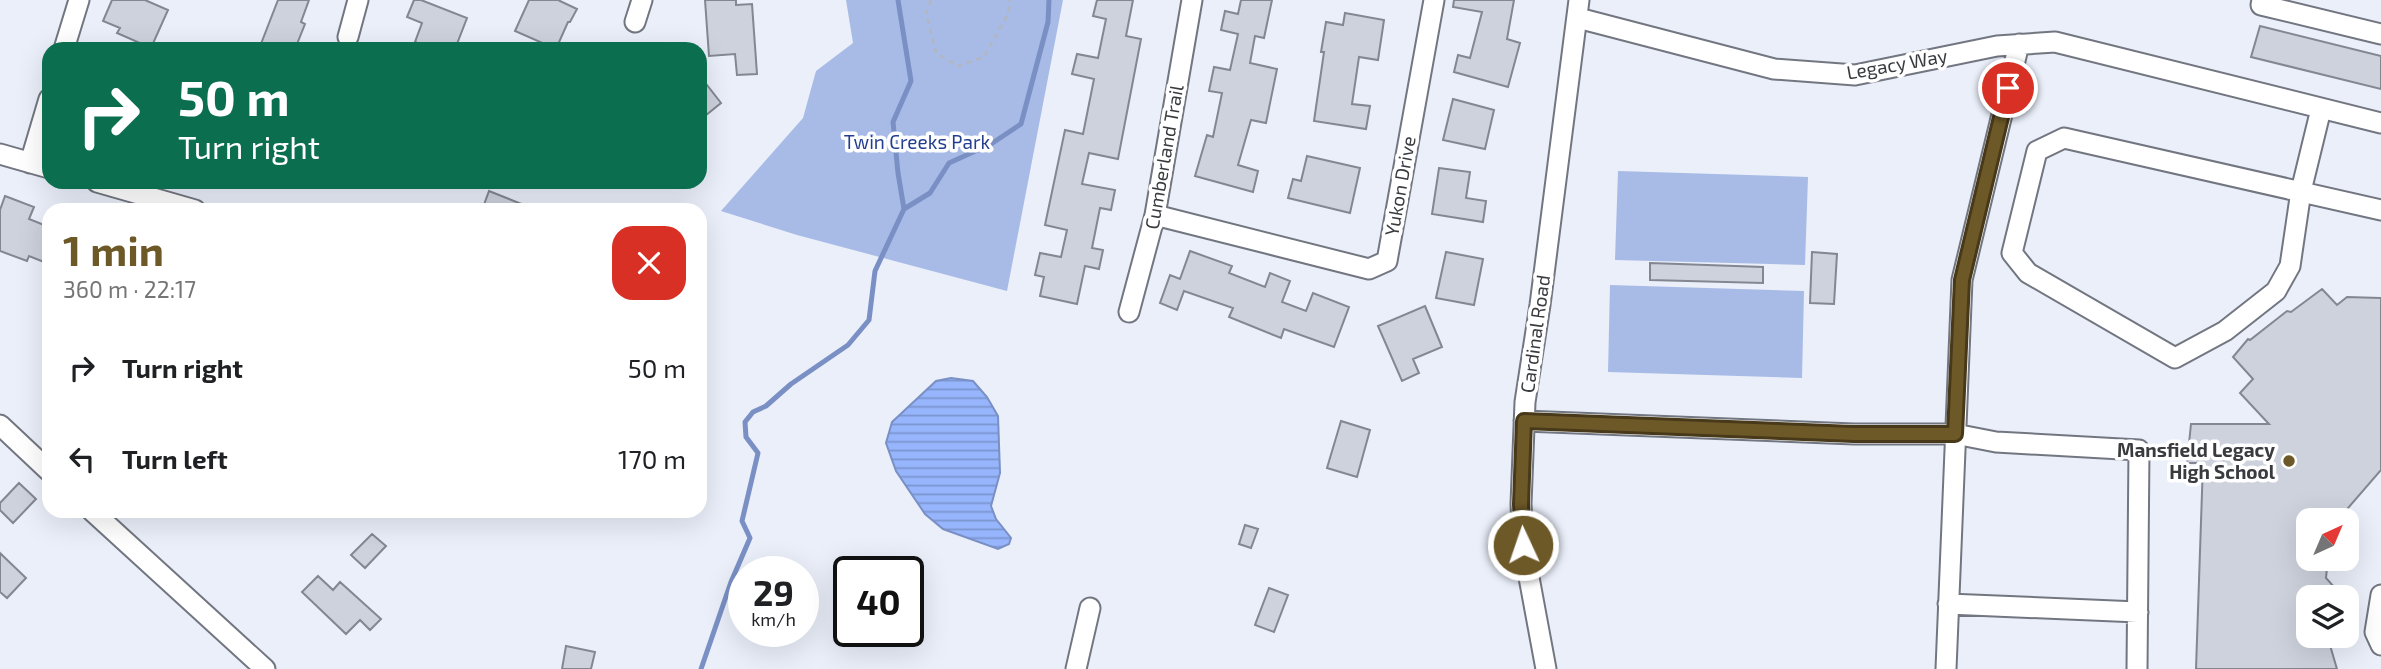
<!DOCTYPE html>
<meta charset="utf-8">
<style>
body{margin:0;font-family:"Exo 2",sans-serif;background:#f2f2f2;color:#202124;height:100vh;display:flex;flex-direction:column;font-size:26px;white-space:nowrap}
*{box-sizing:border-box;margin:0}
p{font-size:23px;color:#757577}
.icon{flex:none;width:38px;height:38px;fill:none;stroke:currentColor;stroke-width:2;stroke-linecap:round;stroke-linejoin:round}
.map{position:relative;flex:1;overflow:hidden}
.drawer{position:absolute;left:42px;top:203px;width:665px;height:315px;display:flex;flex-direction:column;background:#fff;border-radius:21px;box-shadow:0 7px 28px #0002}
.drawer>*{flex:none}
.top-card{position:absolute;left:42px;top:42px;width:665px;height:147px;border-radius:21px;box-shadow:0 7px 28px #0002;background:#0b6e4f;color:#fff;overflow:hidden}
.needle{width:46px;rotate:44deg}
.controls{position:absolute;left:2296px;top:508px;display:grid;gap:14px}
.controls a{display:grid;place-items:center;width:63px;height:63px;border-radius:14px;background:#fff;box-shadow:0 7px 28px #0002;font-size:35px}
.speed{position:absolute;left:728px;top:556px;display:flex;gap:14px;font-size:35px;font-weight:700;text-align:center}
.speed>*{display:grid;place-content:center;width:91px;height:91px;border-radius:50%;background:#fff;box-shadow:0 7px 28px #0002;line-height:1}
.speed small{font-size:18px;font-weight:400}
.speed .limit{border:4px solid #111;border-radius:10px;background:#fff;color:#111}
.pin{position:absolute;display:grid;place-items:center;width:60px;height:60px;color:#fff;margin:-30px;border:4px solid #fff;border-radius:50%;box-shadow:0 2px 7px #0007}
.me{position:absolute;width:77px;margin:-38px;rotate:357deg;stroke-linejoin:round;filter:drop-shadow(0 0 5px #0008)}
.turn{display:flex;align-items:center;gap:24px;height:147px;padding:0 21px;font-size:32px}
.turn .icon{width:91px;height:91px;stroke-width:2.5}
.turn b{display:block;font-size:49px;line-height:60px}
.round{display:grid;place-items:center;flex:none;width:74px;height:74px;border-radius:21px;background:#f2f2f2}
.summary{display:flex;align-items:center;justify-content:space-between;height:119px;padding:0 21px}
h1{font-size:42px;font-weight:700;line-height:52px;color:#6d5827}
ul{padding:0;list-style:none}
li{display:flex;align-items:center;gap:21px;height:91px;padding:0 21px}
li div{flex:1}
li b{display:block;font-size:26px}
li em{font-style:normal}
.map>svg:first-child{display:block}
.park{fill:#a8bbe6}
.water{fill:url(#water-rules);stroke:#7a90c4;stroke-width:2}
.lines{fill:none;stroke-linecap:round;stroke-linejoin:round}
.stream{stroke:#7a90c4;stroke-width:5}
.building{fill:#cdd2dd;stroke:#828791;stroke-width:2}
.minor-casing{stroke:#727680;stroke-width:23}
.path{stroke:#b2b6bf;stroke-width:2.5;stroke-dasharray:5 5;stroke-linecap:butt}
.minor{stroke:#fff;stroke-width:19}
.route-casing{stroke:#473919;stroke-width:18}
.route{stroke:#6d5827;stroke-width:12}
.poi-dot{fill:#6d5827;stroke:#fff;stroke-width:2.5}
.labels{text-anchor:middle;stroke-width:7;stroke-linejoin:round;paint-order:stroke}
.street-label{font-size:19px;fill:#393b3f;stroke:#fff}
.park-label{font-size:19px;fill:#233e8f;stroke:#fff}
.poi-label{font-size:19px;font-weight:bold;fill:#393b3f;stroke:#fff;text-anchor:end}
</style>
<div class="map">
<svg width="2381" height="669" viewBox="0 0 2381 669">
<defs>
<pattern id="water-rules" width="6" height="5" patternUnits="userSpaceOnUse" patternTransform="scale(1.75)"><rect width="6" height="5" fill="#96b5fd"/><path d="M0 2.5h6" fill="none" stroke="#7b94ce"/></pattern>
</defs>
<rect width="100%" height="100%" fill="#eaeffa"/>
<path class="park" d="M846,0h217l-56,291 -210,-56 -76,-24 82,-93 13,-47 37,-28z
M1618,171l190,6 -3,88 -190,-5z
M1610,285l194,6 -2,87 -194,-6z"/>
<path class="water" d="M951,378l22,3 14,16 11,19 2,57 -9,33 5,13 15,19 -2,6 -11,5 -55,-20 -18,-15 -29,-43 -10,-28 6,-21 44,-41z"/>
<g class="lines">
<path class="stream" d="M898,0l13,81 -18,41 5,51 6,36
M701,669l30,-87 19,-44 -8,-17 16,-68 -12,-16 -1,-15 8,-10 13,-6 25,-22 57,-39 21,-25 6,-49 29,-62 26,-16 19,-30 42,-19 30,-20 27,-102 1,-22"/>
</g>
<path class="building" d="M112,0h33l23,10 -17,38 -34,-15 3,-5 -17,-7z
M278,0h31l-8,22 4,2 -10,25h-36z
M414,0h7l46,18 -12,31h-22l-18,-7 7,-19 -15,-6z
M529,0h29l19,9 -7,13h-2l-12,27 -41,-18z
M705,0h31v5l16,-1 5,70 -20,1 -2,-21 -26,2z
M1097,0h36l-7,36 15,3 -23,120 -29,-6 -7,31 33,6 -4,20 -11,-2 -8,40 11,2 -4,19 -14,-3 -8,38 -37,-8 4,-19 -9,-2 5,-22 21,4 6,-27 -22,-5 20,-95 18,4 11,-55 -22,-5 5,-20 21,4 8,-39 -13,-3z
M1241,0h31l-8,38 -9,-2 -5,27 27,6 -11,54 -15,-3 -13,45 20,6 -5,21 -58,-16 12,-41 6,2 9,-44 -13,-2 5,-24 16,3 8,-36 -17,-4 4,-19 13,3z
M1454,0h60l-7,39 13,4 -12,44 -54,-15 4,-17 12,3 12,-46 -29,-5z
M1345,13l39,7 -6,40 -19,-3 -7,47 18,2 -4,23 -52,-8 10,-69h-3l5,-30 17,3z
M2260,26l121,30v33l-130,-32z
M700,76l21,27 -21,17z
M1453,99l41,11 -9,39 -42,-9z
M1307,156l53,12 -10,45 -62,-15 5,-19 8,2z
M1439,168l31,4 -4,26 20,3 -3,21 -51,-8z
M489,191l45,18v1h-52z
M5,196l29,11 -5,12 20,8v37l-20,-8 -2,5 -27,-10v-41z
M1190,251l42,15 -3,7 36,14 5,-14 20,8 -8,21 24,9 7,-18 36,14 -15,40 -50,-18 -3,9 -52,-21 4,-9 -49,-17 -7,19 -17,-7 10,-28 10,4z
M1446,252l37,7 -9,46 -38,-7z
M1812,252l25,2 -3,50 -24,-1z
M1650,263l113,4v16l-113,-3z
M2322,289l15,16 10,-8 34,1v172l-33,38 -5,12h-35v38h20l-2,20 17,19h-35v38h19l10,34h-141l7,-206h-16l4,-39h78l-29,-31 13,-14 -20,-22 15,-18 2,1 37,-29 4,1z
M1425,306l17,41 -29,12 6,14 -17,8 -24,-55z
M1341,421l29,9 -13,47 -30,-9z
M19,483l17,16 -23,24 -13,-13v-7z
M1245,525l13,4 -7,19 -12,-4z
M372,534l14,12 -21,22 -14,-13z
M0,553l26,25 -19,20 -7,-6z
M318,576l15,14 7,-8 41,37 -11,11 -10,-10 -14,14 -44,-42z
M1269,588l19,7 -14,37 -19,-7z
M566,646l29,6 -4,17h-29z"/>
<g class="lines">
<g class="minor-casing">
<path id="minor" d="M2262,0l-1,5 120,29
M1578,18l196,51 81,6 142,-29 58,-4 326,81
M635,22l7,-22
M348,37l10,-37
M64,49l15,-49
M2321,109l-20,82 -11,75 -14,25 -51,40 -50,27 -147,-85 -16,-20 25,-102 27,-13 317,72
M0,154l49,14
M30,163l19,-64
M97,182l98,28
M1155,215l214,54 18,-8 47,-261
M1129,312l26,-97 37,-215
M1524,421l330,13h101l41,8 143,8 -2,219
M0,425l49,46
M92,511l173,158
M2381,595l-6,37 6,13
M1948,604l190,8
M1076,669l14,-61
M1546,669l-23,-124 -2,-41 4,-102 15,-97 39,-305
M1946,669l16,-389 57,-236"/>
</g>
<path class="path" d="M931,0l-5,13 10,40 22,13 26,-9 24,-43 2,-14"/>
<use href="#minor" class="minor"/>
</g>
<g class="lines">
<g class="route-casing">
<path id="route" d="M1523,545l-2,-41 3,-83 330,13h101l7,-154 46,-192"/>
</g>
<use href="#route" class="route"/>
</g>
<circle class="poi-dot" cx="2289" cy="461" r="7"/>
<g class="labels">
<g class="street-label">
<text transform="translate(1897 64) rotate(-10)" y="7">Legacy Way</text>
<text transform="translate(1164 157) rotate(-80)" y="7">Cumberland Trail</text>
<text transform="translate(1400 186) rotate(-80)" y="7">Yukon Drive</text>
<text transform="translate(1535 334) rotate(-82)" y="7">Cardinal Road</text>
</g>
<g class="park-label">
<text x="917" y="149">Twin Creeks Park</text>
</g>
<g class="poi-label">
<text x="2275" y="457">Mansfield Legacy<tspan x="2275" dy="22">High School</tspan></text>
</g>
</g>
</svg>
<div class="controls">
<a><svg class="needle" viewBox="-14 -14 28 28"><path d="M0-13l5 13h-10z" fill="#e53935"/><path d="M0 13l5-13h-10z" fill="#757577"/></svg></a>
<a><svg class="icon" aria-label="layers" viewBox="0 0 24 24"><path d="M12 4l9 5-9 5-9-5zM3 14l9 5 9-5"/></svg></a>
</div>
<div class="speed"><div>29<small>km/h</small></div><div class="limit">40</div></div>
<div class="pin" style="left:2008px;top:88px;background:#d93025"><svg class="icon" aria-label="arrive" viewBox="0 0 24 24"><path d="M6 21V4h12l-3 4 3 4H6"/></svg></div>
<svg class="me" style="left:1523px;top:545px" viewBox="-20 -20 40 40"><circle r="17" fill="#6d5827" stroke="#fff" stroke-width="3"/><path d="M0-11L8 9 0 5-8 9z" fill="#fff"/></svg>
<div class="top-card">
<div class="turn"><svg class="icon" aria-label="right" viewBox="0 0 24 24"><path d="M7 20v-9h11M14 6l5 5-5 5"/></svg><div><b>50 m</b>Turn right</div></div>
</div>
<section class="drawer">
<div class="summary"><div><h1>1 min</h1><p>360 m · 22:17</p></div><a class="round" style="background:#d93025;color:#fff"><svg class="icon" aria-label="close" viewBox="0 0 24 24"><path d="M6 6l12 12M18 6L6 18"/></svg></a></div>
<ul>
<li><svg class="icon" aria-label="right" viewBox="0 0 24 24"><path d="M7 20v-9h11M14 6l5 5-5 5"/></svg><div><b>Turn right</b></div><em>50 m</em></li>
<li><svg class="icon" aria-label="left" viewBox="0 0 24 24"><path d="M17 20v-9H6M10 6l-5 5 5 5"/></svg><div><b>Turn left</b></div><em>170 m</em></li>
</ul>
</section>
</div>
